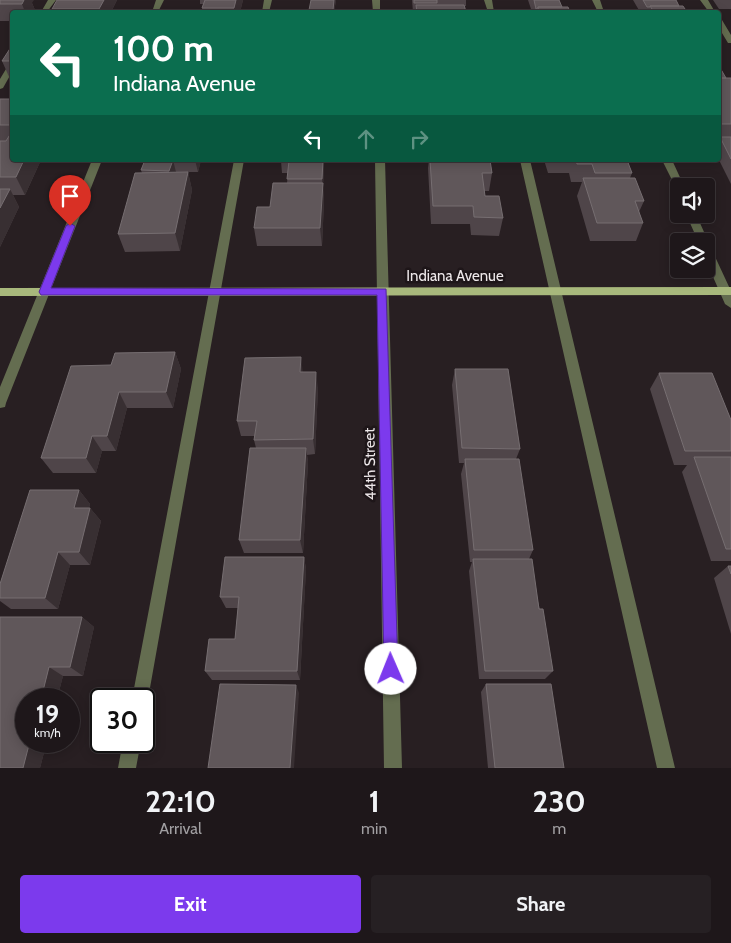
<!DOCTYPE html>
<style>
body{margin:0;font-family:Cabin,sans-serif;background:#262023;color:#f1f3f6;height:100vh;display:flex;flex-direction:column;font-size:19px;white-space:nowrap}
*{box-sizing:border-box;margin:0}
p{font-size:16px;color:#a19fa2}
.icon{flex:none;width:28px;height:28px;fill:none;stroke:currentColor;stroke-width:2;stroke-linecap:round;stroke-linejoin:round}
.map{position:relative;height:768px;overflow:hidden}
.details{display:flex;flex-direction:column;background:#1e171a;flex:1}
.details>*{flex:none}
.top-card{position:absolute;left:10px;top:10px;width:711px;height:152px;border-radius:5px;box-shadow:0 2px 12px #0003,0 0 0 1px #3c3639;background:#0b6e4f;color:#fff;overflow:hidden}
.tools{position:absolute;left:670px;top:178px;display:grid;gap:10px}
.tools a{display:grid;place-items:center;width:45px;height:45px;border-radius:5px;background:#1e171a;box-shadow:0 2px 12px #0003,0 0 0 1px #3c3639;font-size:25px}
.speed{position:absolute;left:15px;top:688px;display:flex;gap:10px;font-size:25px;font-weight:700;text-align:center}
.speed>*{display:grid;place-content:center;width:65px;height:65px;border-radius:50%;background:#1e171a;box-shadow:0 2px 12px #0003,0 0 0 1px #3c3639;line-height:1}
.speed small{font-size:12px;font-weight:400}
.speed .limit{border:2px solid #111;border-radius:8px;background:#fff;color:#111}
.pin{position:absolute;display:grid;place-items:center;width:42px;height:42px;color:#fff;margin:-51px -21px;border-radius:50% 50% 50% 0;rotate:-45deg;box-shadow:0 0 5px #0007}
.pin .icon{rotate:45deg}
.me{position:absolute;width:55px;margin:-28px;rotate:359deg;stroke-linejoin:round;filter:drop-shadow(0 0 4px #0008)}
.turn{display:flex;align-items:center;gap:18px;height:105px;padding:0 20px;font-size:22px}
.turn .icon{width:65px;height:65px;stroke-width:2.5}
.turn b{display:block;font-size:35px;line-height:42px}
.lanes{display:flex;align-items:center;height:48px;padding:0 20px;background:#0003;justify-content:center;gap:25px;direction:ltr}
.lanes .off{opacity:.35}
.eta{display:flex;justify-content:space-evenly;align-items:center;height:85px;text-align:center}
.eta b{font-size:30px;font-weight:700;line-height:35px}
.primary-button{display:flex;gap:10px;margin-top:auto;padding:10px 20px}
.primary-button a{flex:1;height:58px;border-radius:5px;background:#7c3aed;color:#fff;font-size:20px;font-weight:700;line-height:58px;text-align:center}
.primary-button a+a{background:#262023;color:#f1f3f6}
.map>svg:first-child{display:block}
.lines{fill:none;stroke-linecap:round;stroke-linejoin:round}
.minor{fill:#646d50;fill-rule:evenodd}
.major{fill:#a8b87c;fill-rule:evenodd}
.wall{fill:#4f4549}
.shaded-wall{fill:#382f32}
.building{fill:#60575a;stroke:#766e71}
.route{fill:#7c3aed;stroke:#51269a}
.labels{text-anchor:middle;stroke-width:5;stroke-linejoin:round;paint-order:stroke}
.street-label{font-size:15px;fill:#eee8ea;stroke:#1e1619}
</style>
<div class="map">
<svg width="731" height="768" viewBox="0 0 731 768">
<rect width="100%" height="100%" fill="#281f22"/>
<g class="lines">
<path class="minor" d="M48,0h8l-9,12h-6z
M156,0h8l-6,12h-6z
M264,0h8l-3,12h-7z
M372,0h8v12h-7z
M484,0h8l2,12h-6z
M592,0h8l4,12h-6z
M700,0h8l7,12h-6z
M719,20h3l9,15v8h-3l-9,-15z
M9,64h3v8l-9,16 -3,1v-10z
M92,160h10l-96,243 -1,4 -5,1v-21z
M234,160h10l-96,539 -4,7v-7h-12z
M375,160h10l17,608h-18z
M520,160h10l145,608h-18z
M662,160h10l12,26h-5v3l-3,-1z
M686,214h10l12,27 -1,3 -1,-3h-8z
M706,244l5,4 20,43v17l-6,-4 -19,-43z
M123,741h18l-5,27h-18z"/>
<path class="major" d="M731,287v8l-731,1v-8z"/>
</g>
<path class="wall" d="M0,0l32,3 3,7 -1,2h-22v9h-12z
M117,0l-6,12h-58l-1,-3z
M200,0h43l-3,12h-37l-1,-4 1,-4h-3z
M311,0h25l-2,12h-24z
M412,0h54v6h-1l1,6h-53z
M528,0h31l3,7 8,5h-38z
M633,0h43l3,6 8,6h-47z
M713,0h18v9h-12z
M12,47v32h-2l-8,-18z
M719,66l7,12h5v106l-12,-24z
M0,99h12v61h29l-16,35h-12l6,12 -19,40z
M145,160h56l-3,12h-22v1l12,-1 4,18 -12,61 -55,1 -7,-18 24,-61 -1,-3z
M324,160l-1,27 1,14 -2,45h-65l-3,-18 33,-45 1,-10h-6l-1,-12z
M429,160h61l2,13 -3,18h-5l1,5 18,22 -4,18 -28,-1 -1,-11h-39l-3,-56z
M544,160h83l5,13 -2,5 14,23 -5,11 4,11 -7,18h-46l-13,-45 5,-14h-11l-2,-9h-21z
M175,352l6,17 -8,39h-46l-11,43h-14l-6,22h-43l-12,-15 70,-93z
M455,369l65,80 -4,10 17,91 -4,9 24,112 -8,8h-66l-10,-108 3,-9h-2l-9,-88 3,-11h-5l-7,-78z
M303,372l15,16 -3,66 -8,1 1,7 -5,91h-59l-5,-13 17,-92 -2,-8 1,-4h-14l-4,-15z
M659,373l72,47v141h-20l-29,-89 5,-7h-13l-24,-76z
M79,490l11,14 -1,4h1l11,13 -11,44h-20l-12,44h-47l-11,-8v-17z
M304,557l2,12 -6,111h-88l-7,-9 30,-32 3,-31h-12l-6,-11z
M728,566h3v68l-17,-56z
M0,617h82l12,10 -11,49h-20l-6,23h-31v42h21l-7,27h-40z
M486,684l78,84h-76l-7,-76z"/>
<path class="shaded-wall" d="M24,0h10l-2,3 3,7 -1,2h-9l-3,-8z
M104,0h13l-6,12h-11l-1,-3z
M236,0h7l-3,12h-5l-1,-4z
M334,0h2l-2,12h-1z
M24,160h17l-16,35 -9,-18z
M173,160l3,12 -3,11 -4,-12z
M195,160h6l-3,12z
M323,160h1l-1,27 1,14 -2,45 -2,-18z
M188,172l4,18 -12,61 -5,-18z
M10,189l9,18 -19,40v-39z
M175,352l6,17 -8,39 -7,-16z
M301,357l2,17 -3,-2z
M316,372l2,16 -3,66 -2,-15z
M119,392l8,16 -11,43 -9,-15z
M92,436l10,15 -6,22 -10,-15z
M306,448l2,14 -5,91 -3,-13z
M79,490l11,14 -5,17 -11,-13z
M90,508l11,13 -11,44 -11,-13z
M58,552l12,13 -12,44 -13,-11z
M304,557l2,12 -6,111 -3,-9z
M82,617l12,10 -11,49 -13,-9z
M49,667l14,9 -6,23h-16z
M296,685l3,8 -5,75h-4z
M30,741h17l-7,27h-17z"/>
<path class="building" d="M0,0h24l-2,4h-22z
M57,0h47l-5,9h-47z
M205,0h31l-2,8h-32z
M311,0h23l-1,10h-24z
M414,0h23v3h-23z
M534,0h25l3,7h-24l-1,2h-1z
M643,0h33l3,6h-29v1h-3z
M416,5h48l2,7h-49z
M650,6h33l4,6h-33z
M538,7h30l2,5h-31z
M11,47h1v14h-10z
M719,66l7,12h-7z
M719,78h12v46h-12z
M0,99h12v26h-12z
M11,133h1v27h12l-8,17h-16v-36h6z
M720,137h11v22z
M145,160h28l-4,11 -28,-1z
M281,160h42l-1,19h-35l2,-18h-8z
M430,160h60l2,13h-10l3,23h14l4,22 -29,-1 -1,-11h-40z
M576,160h51l5,13h-37l-3,-9h-15z
M188,172l-13,61 -57,1 17,-61z
M583,178h52l9,23h-9l8,22h-46z
M273,183h50l-3,45h-66l3,-21h13z
M0,189h10l-10,19z
M175,352l-9,40h-47l-12,44h-15l-6,22h-45l30,-92 40,-1 4,-12z
M301,357l-1,15h16l-3,67 -59,1 3,-19h-20l8,-63z
M455,369h53l12,80 -58,-1z
M659,373h53l19,47v31h-46z
M250,448h56l-6,92h-61z
M694,457h37v92h-5z
M465,459h54l14,91h-59z
M30,490h49l-5,18h16l-11,44h-21l-13,46h-45v-14z
M225,557h79l-7,114h-92l4,-32h26l4,-42h-19z
M473,559h59l7,50h4l10,62h-68z
M728,566h3v8z
M0,617h82l-12,50h-21l-8,32h-15v42h4l-7,27h-23z
M220,684l76,1 -6,83h-82z
M486,684h65l13,84h-69z"/>
<path class="route" d="M70,223l5,3 -24,62 335,1 12,380 -2,5 -5,2 -5,-2 -2,-5 -7,-374h-336l-2,-3 27,-66z"/>
<g class="labels">
<g class="street-label">
<text x="455" y="281">Indiana Avenue</text>
<text transform="translate(370 464) rotate(-91)" y="5">44th Street</text>
</g>
</g>
</svg>
<div class="tools">
<a><svg class="icon" aria-label="sound" viewBox="0 0 24 24"><path d="M4 9h4l5-4v14l-5-4H4zM17 9q2 3 0 6"/></svg></a>
<a><svg class="icon" aria-label="layers" viewBox="0 0 24 24"><path d="M12 4l9 5-9 5-9-5zM3 14l9 5 9-5"/></svg></a>
</div>
<div class="speed"><div>19<small>km/h</small></div><div class="limit">30</div></div>
<div class="pin" style="left:70px;top:226px;background:#d93025"><svg class="icon" aria-label="arrive" viewBox="0 0 24 24"><path d="M6 21V4h12l-3 4 3 4H6"/></svg></div>
<svg class="me" style="left:391px;top:669px" viewBox="-20 -20 40 40"><circle r="19" fill="#fff"/><path d="M0-13L10 11 0 6-10 11z" fill="#7c3aed"/></svg>
<div class="top-card">
<div class="turn"><svg class="icon" aria-label="left" viewBox="0 0 24 24"><path d="M17 20v-9H6M10 6l-5 5 5 5"/></svg><div><b>100 m</b>Indiana Avenue</div></div>
<div class="lanes"><svg class="icon" aria-label="left" viewBox="0 0 24 24"><path d="M17 20v-9H6M10 6l-5 5 5 5"/></svg><svg class="icon off" aria-label="ahead" viewBox="0 0 24 24"><path d="M12 20V5M6 11l6-6 6 6"/></svg><svg class="icon off" aria-label="right" viewBox="0 0 24 24"><path d="M7 20v-9h11M14 6l5 5-5 5"/></svg></div>
</div>
</div>
<section class="details">
<div class="eta">
<div><b>22:10</b><p>Arrival</p></div>
<div><b>1</b><p>min</p></div>
<div><b>230</b><p>m</p></div>
</div>
<div class="primary-button"><a>Exit</a><a>Share</a></div>
</section>
